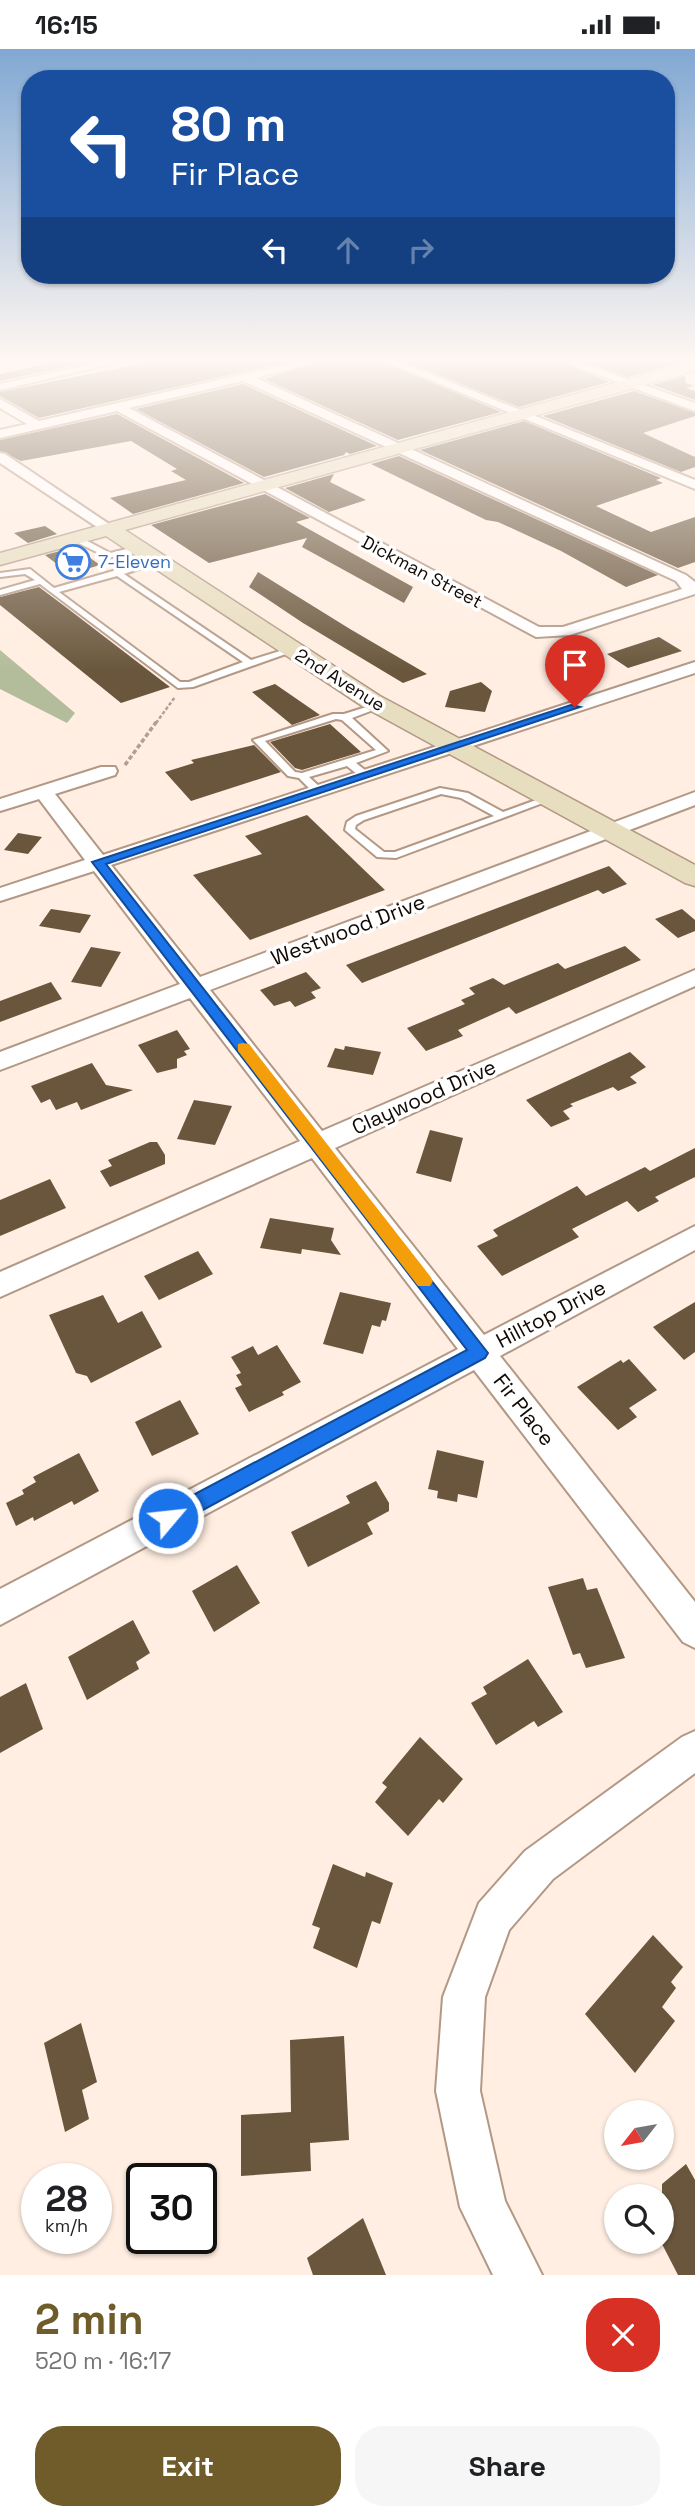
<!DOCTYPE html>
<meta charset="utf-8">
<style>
body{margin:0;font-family:"Space Grotesk",sans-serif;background:#f6f6f6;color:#202124;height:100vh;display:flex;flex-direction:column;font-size:26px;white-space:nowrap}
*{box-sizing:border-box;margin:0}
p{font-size:23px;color:#757577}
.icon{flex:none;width:38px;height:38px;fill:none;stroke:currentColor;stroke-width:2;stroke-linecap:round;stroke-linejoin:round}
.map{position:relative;height:2226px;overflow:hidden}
.side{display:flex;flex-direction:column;background:#fff;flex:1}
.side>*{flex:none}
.top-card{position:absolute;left:21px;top:21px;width:654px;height:214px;border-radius:28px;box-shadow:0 2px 5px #0004;background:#1a4fa0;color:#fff;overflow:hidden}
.needle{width:46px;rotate:239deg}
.buttons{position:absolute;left:604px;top:2051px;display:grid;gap:14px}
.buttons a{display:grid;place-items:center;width:70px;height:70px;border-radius:50%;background:#fff;box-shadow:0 2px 5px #0004;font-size:35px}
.speed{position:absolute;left:21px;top:2114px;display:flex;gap:14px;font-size:35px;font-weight:700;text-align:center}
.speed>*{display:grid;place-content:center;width:91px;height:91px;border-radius:50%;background:#fff;box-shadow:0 2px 5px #0004;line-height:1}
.speed small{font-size:18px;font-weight:400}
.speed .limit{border:4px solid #111;border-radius:10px;background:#fff;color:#111}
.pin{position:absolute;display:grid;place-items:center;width:60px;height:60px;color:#fff;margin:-72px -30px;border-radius:50% 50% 50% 0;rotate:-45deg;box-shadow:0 0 7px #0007}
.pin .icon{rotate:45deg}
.me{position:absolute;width:77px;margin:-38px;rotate:62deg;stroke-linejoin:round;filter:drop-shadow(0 0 5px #0008)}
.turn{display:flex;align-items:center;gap:24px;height:147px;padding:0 35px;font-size:32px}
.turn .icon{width:91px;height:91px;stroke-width:2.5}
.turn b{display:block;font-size:49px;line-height:60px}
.lanes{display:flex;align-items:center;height:66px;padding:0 35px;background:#0003;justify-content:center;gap:35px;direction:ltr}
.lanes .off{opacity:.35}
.round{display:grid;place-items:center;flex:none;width:74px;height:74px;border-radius:28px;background:#f6f6f6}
.summary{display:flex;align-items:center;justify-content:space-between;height:119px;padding:0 35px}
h1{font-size:42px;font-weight:600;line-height:52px;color:#6f5c2a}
.button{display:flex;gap:14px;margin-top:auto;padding:14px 35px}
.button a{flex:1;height:80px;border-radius:28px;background:#6f5c2a;color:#fff;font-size:28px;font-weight:600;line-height:80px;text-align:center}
.button a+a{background:#f6f6f6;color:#202124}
.status{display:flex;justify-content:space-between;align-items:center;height:49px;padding:0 35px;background:#fff;direction:ltr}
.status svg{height:19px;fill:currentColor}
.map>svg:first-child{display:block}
.forest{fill:#b3bc9b}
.building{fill:#69563c}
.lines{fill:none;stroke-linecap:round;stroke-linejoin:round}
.lane-casing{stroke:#b29885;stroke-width:4}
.street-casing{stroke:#b29885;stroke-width:4}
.secondary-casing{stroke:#b29885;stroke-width:3}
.path-far1{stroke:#afa096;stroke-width:2.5;stroke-dasharray:3.5 2;stroke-linecap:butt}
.path{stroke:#afa096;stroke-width:3.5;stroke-dasharray:4.5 2.5;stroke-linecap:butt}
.lane{fill:#fff;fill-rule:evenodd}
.street{fill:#fff;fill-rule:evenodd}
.secondary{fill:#e7ddbf;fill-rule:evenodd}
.route{fill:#1a73e8;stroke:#114b97;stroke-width:2}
.slow{fill:#f59e0b}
.labels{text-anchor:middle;stroke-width:7;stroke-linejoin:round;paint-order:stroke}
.far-shop-label{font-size:18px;fill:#366cbe;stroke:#fff;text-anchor:start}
.far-street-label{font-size:18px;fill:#120904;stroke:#fff}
.street-label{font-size:21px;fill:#120904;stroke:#fff}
</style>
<div class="status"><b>16:15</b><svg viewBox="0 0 49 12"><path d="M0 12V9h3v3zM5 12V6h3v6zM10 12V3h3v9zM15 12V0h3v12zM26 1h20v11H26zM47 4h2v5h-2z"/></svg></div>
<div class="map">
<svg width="695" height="2226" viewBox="0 0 695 2226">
<rect width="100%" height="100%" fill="#ffeee1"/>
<path class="forest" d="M0,601l75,63 -8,10 -67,-34z"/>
<path class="building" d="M58,312h15l6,3 -79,17v-7z
M154,312h138l-253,57 -39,-22v-4z
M323,312h58l120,51 -103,28 -134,-61z
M404,312h154l51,21 -90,25z
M582,312h101v1l-55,15z
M685,327l1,7 8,3 -8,2 9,3v9l-42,-15z
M243,335l134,62 -27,8 -4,-2 -2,3 -80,22 -128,-68z
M634,342l61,22v3l-52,17 52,24v10l-14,5 -138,-56z
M117,365l127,69 -111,31 -23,-16 76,-18 -15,-9 6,-2 -46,-28 -110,20 -21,-10v-11z
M524,372l137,57 -5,2 7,3 -67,23 55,26 44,-15v45l-17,6 -258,-118z
M399,407l259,119 -32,12 -65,-36 -63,-29 -12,-2 -115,-56z
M334,425l-4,8 36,18 -37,12 -44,-24z
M265,445l45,24 -14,4 117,65 -9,16 -102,-56 5,-9 -98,25 -58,-38z
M45,477l12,8 -29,9 -14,-10z
M75,498l25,18 -30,9 -25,-19z
M258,523l92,57 77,45 -24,9 -100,-60 -54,-36z
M39,538l28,21 103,79 -49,16 -121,-98v-8z
M659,588l23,14 -54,17 -21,-14z
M481,633l11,9 -7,21 -40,-5 5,-16z
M275,635l45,31 -28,10 -40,-33z
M330,675l31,28 -59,18 -7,-2 -25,-26z
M254,696l27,27 -90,29 -26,-29 29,-9 -3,-3z
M307,766l78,75 -135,50 -57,-65 69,-21 -17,-18z
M18,784l24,4 -14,17 -24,-4z
M609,817l18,18 -24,10 -5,-4 -236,93 -16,-18z
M51,860l40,6 -11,18 -41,-7z
M682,860l13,11v11l-17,7 -23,-19z
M625,897l16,14 -125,54 -7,-7 -51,23 5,6 -37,15 -19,-23 58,-24 -4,-4 14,-6 -6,-6 24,-10 11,7 54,-22 7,6z
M91,898l30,5 -20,35 -30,-5z
M306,923l15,16 -10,4 5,6 -21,9 -5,-6 -16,5 -14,-16z
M51,933l11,17 -62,23v-21z
M177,981l13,19 -6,2 3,4 -10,4v9l-20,5 -19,-28z
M345,997l36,6 -8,23 -46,-8 8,-19 9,2z
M630,1003l16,15 -16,10 7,6 -19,8 -5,-4 -43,17 3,2 -10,5 7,8 -19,8 -25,-27z
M92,1014l14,22 27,5 -52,20 -4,-8 -21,8 -6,-11 -9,4 -10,-17z
M194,1051l38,6 -17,39 -38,-6z
M430,1081l33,8 -12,44 -35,-9z
M150,1093h7l8,13v9l-55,23 -10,-16 12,-5 -4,-6z
M695,1099v29l-40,20 4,4 -21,11 -11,-11 -55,28 7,8 -77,39 -25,-30 21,-10 -5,-6 84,-44 9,10 59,-29 5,4z
M50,1130l16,29 -66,28v-36z
M270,1169l64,10 -3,12 10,15 -39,-6 -1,5 -41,-6z
M198,1202l15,23 -54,26 -15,-24z
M340,1243l51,11 -5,18 -4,-1 -2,7 -8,-2 -9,29 -40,-10z
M103,1246l15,28 24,-12 20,36 -71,36 -4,-7 -11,-3 -27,-58z
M695,1253v50l-11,8 -31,-33z
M277,1296l24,37 -19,10 2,3 -35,17 -14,-24 7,-3 -6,-10 5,-2 -10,-16 22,-11 5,9z
M629,1310l28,31 -28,18 8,9 -19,13 -41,-43 44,-27 2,3z
M180,1351l19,34 -47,22 -17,-34z
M437,1401l47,11 -7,37 -19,-4 -1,8 -20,-4 1,-7 -10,-2z
M79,1404l20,38 -25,14 -2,-4 -38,20 -1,-4 -17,9 -10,-23 18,-9 -2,-4 14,-8 -3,-5z
M376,1432l13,22v8l-22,12 6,11 -65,33 -17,-35 59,-29 -4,-7z
M237,1516l23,38 -46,29 -22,-41z
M583,1529l4,12 10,-2 28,70 -39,10 -6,-15 -7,2 -25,-68z
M133,1571l17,33 -14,9 3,7 -52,31 -19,-43z
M528,1610l35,53 -25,15 -4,-6 -38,24 -25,-42 16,-9 -4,-7z
M26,1634l17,46 -43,24v-56z
M420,1688l43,42 -20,24 -4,-4 -31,37 -33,-34 12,-15 -5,-4z
M333,1815l32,13 1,-5 27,11 -13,41 -8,-3 -15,47 -44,-20 7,-20 -8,-3z
M653,1886l30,32 -12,15 5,6 -14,19 13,14 -40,52 -50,-59z
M81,1974l16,59 -15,8 7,29 -24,13 -21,-89z
M344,1987l5,104 -39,3 1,28 -70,5v-61l50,-3 -1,-72z
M686,2115l9,16v95h-17l-16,-31v-60z
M363,2169l23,57h-73l-6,-17z"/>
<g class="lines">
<g class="lane-casing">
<path id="lane" d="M72,487h6l32,17 29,-7 4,2 -34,10 -37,-18z
M155,510l7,2 -38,13 127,86 42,-13 4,3 -104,37 -15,1 -138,-104 -40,11v-5l35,-10 -10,-6 -25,3v-4l30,-4 24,19zM117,527l126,86 -54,20h-9l-121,-90z
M376,655l8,2 -32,12 36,33 -32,12 14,11v4h-8l-15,-12 -38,11 13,12v4h-8l-15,-15 -11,-2 -35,-36 80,-26h11zM336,670l6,1 34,30 -74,23 -7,-1 -30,-31z
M440,739l28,5 35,19 44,-16h8l1,2 -160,60 -19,-1 -32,-27 2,-8 9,-6zM441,745l20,4 33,18 -99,36h-11l-29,-23 1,-4 8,-5z"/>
</g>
<g class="street-casing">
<path id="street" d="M106,312h18l-124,29v-6z
M302,312h18l-64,17 430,197 9,7v12l-125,41 -34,2 -419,-226 -117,27v-8l27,-6 -27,-16v-9l39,22zM243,332l433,200 6,8 -119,38h-24l-410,-219z
M384,312h14l297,119v9z
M561,312h14l120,42v8z
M0,404l5,1 110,74 -12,3 -103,-68z
M695,613v11l-584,192 89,112 495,-185v13l-485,185 112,141 373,-161v16l-360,162 149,187 211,-109v24l-195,106 195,246v46l-12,-6 -209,-272 -474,255v-36l458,-240 -146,-191 -312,139v-25l300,-131 -110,-143 -190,72v-18l180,-68 -86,-113 -94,30v-13l85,-28 -46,-61 -39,12v-12l101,-32h14l2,4 -2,4 -60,19 48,61z
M695,1682v42l-142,106 -44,51 -24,67 -5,94 25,110 37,74h-49l-33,-68 -24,-116 7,-94 36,-94 46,-52 157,-114z"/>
</g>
<g class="secondary-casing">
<path id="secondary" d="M695,312v10l-570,159 255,166 315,169v21l-10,-3 -323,-177 -256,-170 -106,29v-12z"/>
</g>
<path class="path-far1" d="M156,674l19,-26"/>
<path class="path" d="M125,716l32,-44"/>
<use href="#lane" class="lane"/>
<use href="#street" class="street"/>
<use href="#secondary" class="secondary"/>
</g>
<linearGradient id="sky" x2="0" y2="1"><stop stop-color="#81a8d3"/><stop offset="0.5" stop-color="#fff7f2"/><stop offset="1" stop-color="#fff7f2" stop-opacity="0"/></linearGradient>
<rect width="695" height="623" fill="url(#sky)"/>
<path class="route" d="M571,656l9,2 -474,157 382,489 -3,5 -310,167 -7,3 -7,-3 -3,-7 3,-6 306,-162 -375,-488z"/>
<path class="slow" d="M243,994l6,1 181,232 3,5 -3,5h-12l-180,-235v-7z"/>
<defs>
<g id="supermarket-ring" transform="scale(1.75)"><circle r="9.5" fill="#fff" stroke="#3f7fe0" stroke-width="1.5"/><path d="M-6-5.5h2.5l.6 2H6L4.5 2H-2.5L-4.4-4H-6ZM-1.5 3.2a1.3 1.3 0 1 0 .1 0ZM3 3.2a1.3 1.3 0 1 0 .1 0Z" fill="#3f7fe0"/></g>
</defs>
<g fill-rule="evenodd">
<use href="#supermarket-ring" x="73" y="513"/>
</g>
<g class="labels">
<g class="far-shop-label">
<text x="98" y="519">7-Eleven</text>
</g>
<g class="far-street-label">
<text transform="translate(422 523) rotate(28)" y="6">Dickman Street</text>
<text transform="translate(340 631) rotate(32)" y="6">2nd Avenue</text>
</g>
<g class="street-label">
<text transform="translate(348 881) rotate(-21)" y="7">Westwood Drive</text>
<text transform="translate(424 1048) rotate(-24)" y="7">Claywood Drive</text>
<text transform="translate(551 1265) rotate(-28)" y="7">Hilltop Drive</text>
<text transform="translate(524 1361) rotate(52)" y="7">Fir Place</text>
</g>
</g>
</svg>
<div class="buttons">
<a><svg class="needle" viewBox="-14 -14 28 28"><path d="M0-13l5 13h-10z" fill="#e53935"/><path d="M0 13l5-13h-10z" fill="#757577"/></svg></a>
<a><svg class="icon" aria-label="search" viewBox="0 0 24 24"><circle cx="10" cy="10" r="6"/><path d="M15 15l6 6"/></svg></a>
</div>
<div class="speed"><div>28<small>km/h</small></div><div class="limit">30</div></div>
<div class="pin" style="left:575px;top:658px;background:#d93025"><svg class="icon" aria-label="arrive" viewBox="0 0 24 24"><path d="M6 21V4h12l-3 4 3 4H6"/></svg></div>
<svg class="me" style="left:168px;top:1469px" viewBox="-20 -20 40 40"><circle r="17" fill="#1a73e8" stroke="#fff" stroke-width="3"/><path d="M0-11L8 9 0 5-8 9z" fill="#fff"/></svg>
<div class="top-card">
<div class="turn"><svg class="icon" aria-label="left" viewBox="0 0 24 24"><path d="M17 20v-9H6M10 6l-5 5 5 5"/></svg><div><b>80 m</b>Fir Place</div></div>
<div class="lanes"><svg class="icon" aria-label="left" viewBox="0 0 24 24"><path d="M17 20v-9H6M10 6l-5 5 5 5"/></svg><svg class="icon off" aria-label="ahead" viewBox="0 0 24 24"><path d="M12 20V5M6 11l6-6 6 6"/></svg><svg class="icon off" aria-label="right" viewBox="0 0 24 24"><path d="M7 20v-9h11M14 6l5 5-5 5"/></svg></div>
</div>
</div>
<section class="side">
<div class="summary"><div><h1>2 min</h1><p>520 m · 16:17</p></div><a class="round" style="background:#d93025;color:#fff"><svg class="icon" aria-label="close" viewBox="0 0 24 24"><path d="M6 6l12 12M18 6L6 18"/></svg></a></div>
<div class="button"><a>Exit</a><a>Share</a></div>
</section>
